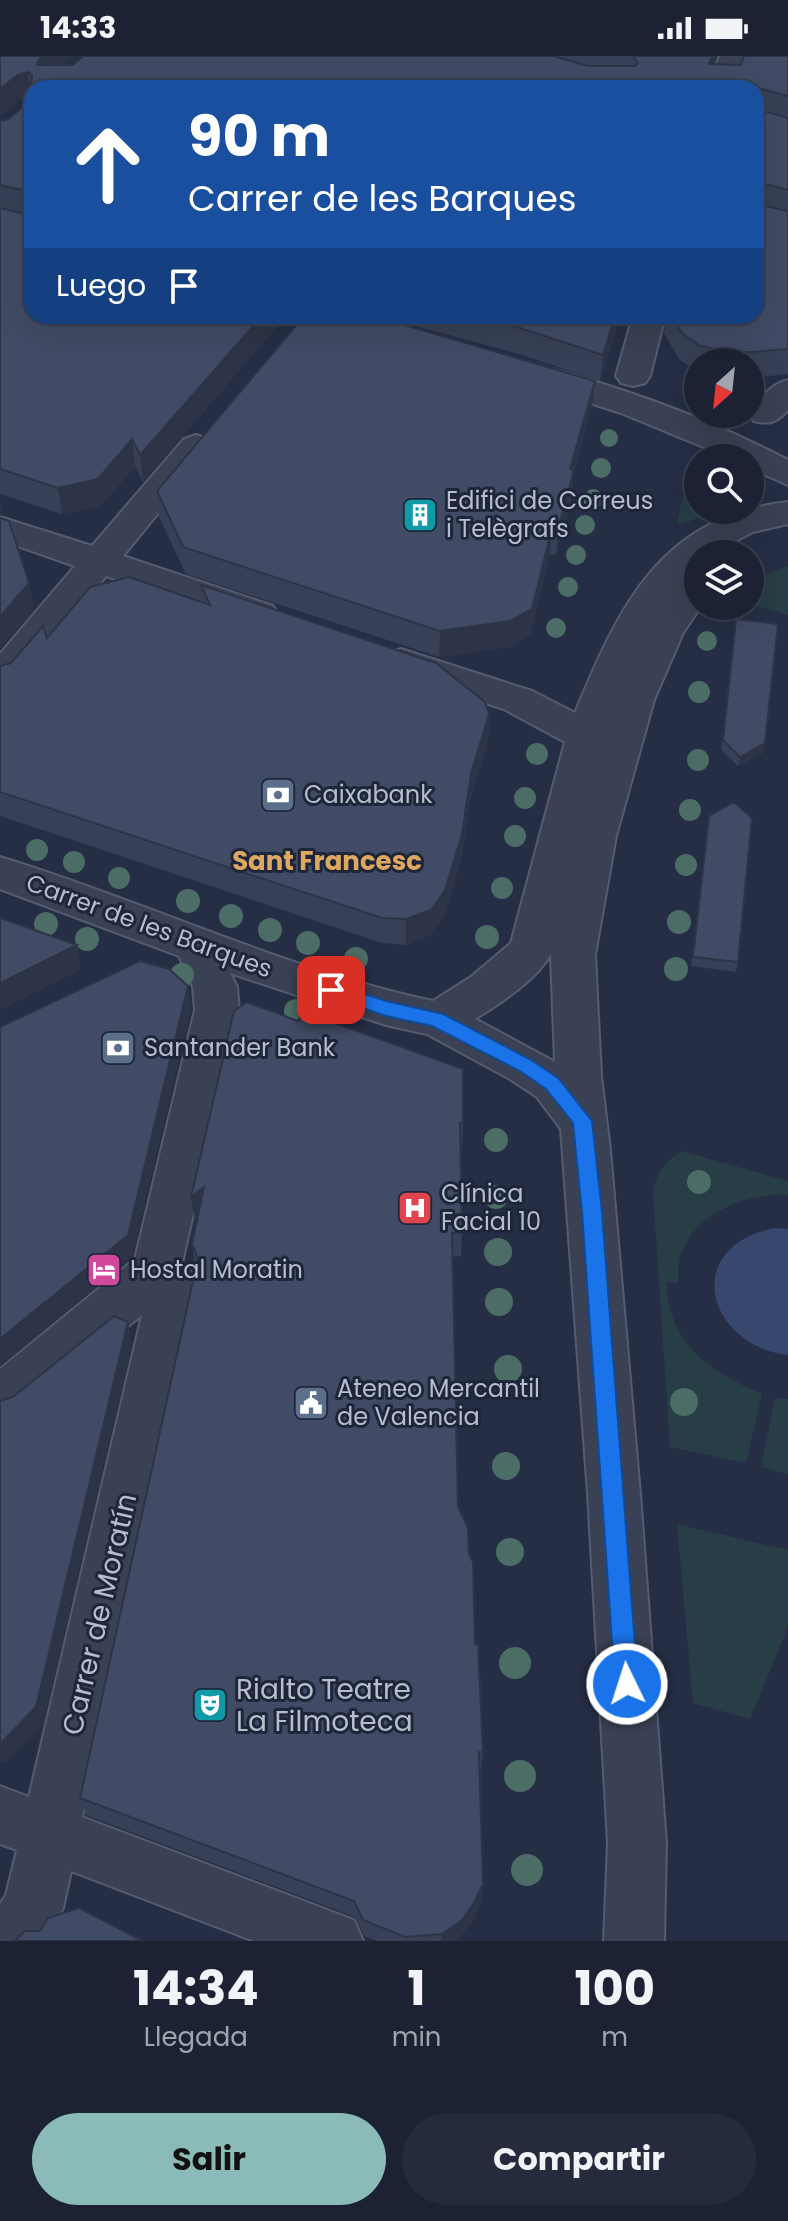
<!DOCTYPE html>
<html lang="es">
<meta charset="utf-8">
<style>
body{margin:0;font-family:Poppins,sans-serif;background:#252a3c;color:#f1f3f6;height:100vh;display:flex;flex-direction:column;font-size:30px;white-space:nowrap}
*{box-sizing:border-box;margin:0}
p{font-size:26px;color:#a0a4ac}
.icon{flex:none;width:44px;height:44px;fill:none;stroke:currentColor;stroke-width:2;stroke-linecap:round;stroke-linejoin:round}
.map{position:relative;height:1885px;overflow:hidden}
.sheet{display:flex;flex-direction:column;background:#1c2234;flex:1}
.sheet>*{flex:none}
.banner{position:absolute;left:24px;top:24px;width:740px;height:244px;border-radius:24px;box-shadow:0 8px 32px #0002,0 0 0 2px #3a3f4f;background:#1a4fa0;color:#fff;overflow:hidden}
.needle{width:52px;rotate:207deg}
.tools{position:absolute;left:684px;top:292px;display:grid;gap:16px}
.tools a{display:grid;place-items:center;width:80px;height:80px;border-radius:50%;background:#1c2234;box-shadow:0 8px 32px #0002,0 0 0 2px #3a3f4f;font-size:40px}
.pin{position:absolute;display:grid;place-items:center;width:68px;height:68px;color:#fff;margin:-34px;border-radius:16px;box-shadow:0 4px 12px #0006}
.me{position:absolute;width:88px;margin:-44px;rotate:356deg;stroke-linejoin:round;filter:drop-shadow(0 0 6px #0008)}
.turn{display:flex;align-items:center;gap:28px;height:168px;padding:0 32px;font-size:36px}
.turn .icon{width:104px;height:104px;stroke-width:2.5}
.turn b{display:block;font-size:56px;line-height:68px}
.then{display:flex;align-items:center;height:76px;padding:0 32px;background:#0003;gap:16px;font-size:30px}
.eta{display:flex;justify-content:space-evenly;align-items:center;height:136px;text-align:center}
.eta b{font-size:48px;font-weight:700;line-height:56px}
.action{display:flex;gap:16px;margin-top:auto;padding:16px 32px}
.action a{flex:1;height:92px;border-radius:48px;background:#8bbbb9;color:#111;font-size:32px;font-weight:700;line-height:92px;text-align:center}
.action a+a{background:#252a3c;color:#f1f3f6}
.status{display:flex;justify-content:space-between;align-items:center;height:56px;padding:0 40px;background:#1c2234;direction:ltr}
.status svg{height:22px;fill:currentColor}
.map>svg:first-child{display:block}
.green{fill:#273e46}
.water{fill:#37476d}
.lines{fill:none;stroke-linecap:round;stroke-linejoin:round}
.minor-casing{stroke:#555c6f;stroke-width:4}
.minor{fill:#3a4154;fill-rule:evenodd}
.tree{fill:#4c6d65}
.wall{fill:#384057}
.shaded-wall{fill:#2e3447}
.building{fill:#414b65;stroke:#2e3447;stroke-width:2}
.route{fill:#1a73e8;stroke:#114b97;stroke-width:2}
.labels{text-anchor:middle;stroke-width:6;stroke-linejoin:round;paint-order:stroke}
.poi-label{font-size:24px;fill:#b7bdce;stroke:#1e263a;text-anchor:start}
.street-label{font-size:24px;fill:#b7bdce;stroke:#1e263a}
.neighbourhood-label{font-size:26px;font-weight:bold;fill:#dfa861;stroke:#1e263a}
.near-street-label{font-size:28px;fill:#b7bdce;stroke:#1e263a}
.near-poi-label{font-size:28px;fill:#b7bdce;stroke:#1e263a;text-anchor:start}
</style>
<div class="status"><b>14:33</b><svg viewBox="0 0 49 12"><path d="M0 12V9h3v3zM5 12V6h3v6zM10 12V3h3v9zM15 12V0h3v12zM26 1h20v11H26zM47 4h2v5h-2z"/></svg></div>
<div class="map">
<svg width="788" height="1885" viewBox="0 0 788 1885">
<rect width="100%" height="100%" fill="#252e45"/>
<path class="green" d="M690,411l8,2v41h26l-43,14 -4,-2z
M788,510v49l-38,-11v-17l19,-14z
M681,1095l107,30v14c-41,-3 -96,19 -108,62 -2,8 -2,18 -2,26l-12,-1c3,62 43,89 96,112l-16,69 -76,-16 -17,-255c3,-19 12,-30 28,-41z
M775,1342l13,1v75l-27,-7z
M677,1468l111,26v77l-38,92 -57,-16z"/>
<path class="water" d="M774,1172l14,1v126c-80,-9 -109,-107 -14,-127z"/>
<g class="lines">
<g class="minor-casing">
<path id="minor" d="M720,0h28l-12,32h-28z
M633,260h32l-15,60 -5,7 -12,3 -12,-3 -5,-7z
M536,309c87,22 173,54 252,95v25l-38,-17v-10h-20l-109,-45 -97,-31 -5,-7 5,-7z
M788,324v30c-11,12 -18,15 -34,11l-5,-7c9,-14 22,-30 39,-34z
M196,379l12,4 5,7 -90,110 150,50 6,9 -6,9 -13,3 -13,-3 -141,-48 -92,112 -14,4v-38l75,-88 -75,-26v-23l92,29 92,-107z
M788,446v22l-35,8 -43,22h-12v10l-8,9 8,-2v35h3l-18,27 -29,67 -38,136 -21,119 6,121 9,74 30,344 26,349 -2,98h-60l4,-98 -20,-349 -27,-365 -24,-32 -27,-18 -83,-45 -41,-9 -156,-52 7,14 2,23 -57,253 9,3 7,15 -116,536 272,103 9,21h-109l-183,-70 -8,37 -17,33h-46v-37l6,-9 11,-45 -17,-6v-58l29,11 113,-482 -124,100 -18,7v-53l135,-110 60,-249 -2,-23 -14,-31 -179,-67v-32c145,44 283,112 433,144l38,-24 40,-34 54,-201 -61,-33 -117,-38 -5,-9 5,-9 14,-4 131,42 43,22c44,-107 86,-197 213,-211zM552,896l-1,3 4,107 -80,-43c27,-17 62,-39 77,-67z"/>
</g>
<use href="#minor" class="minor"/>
</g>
<g class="tree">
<circle cx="609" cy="382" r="9"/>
<circle cx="601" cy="412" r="10"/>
<circle cx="593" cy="443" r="10"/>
<circle cx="585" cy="469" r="10"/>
<circle cx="576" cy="499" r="10"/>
<circle cx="568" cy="531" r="10"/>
<circle cx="556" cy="572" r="10"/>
<circle cx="707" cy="585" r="10"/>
<circle cx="699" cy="636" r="11"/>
<circle cx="537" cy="698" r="11"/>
<circle cx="698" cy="704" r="11"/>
<circle cx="525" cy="742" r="11"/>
<circle cx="690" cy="754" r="11"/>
<circle cx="515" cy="780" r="11"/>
<circle cx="37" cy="794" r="11"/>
<circle cx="74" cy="806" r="11"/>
<circle cx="686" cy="809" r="11"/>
<circle cx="119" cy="822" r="11"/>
<circle cx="502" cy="832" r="11"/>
<circle cx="188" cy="845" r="12"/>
<circle cx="231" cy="860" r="12"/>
<circle cx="679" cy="866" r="12"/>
<circle cx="46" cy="868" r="12"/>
<circle cx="270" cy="874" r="12"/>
<circle cx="487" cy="881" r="12"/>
<circle cx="87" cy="883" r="12"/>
<circle cx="308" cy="887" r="12"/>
<circle cx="356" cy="903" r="12"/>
<circle cx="676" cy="913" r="12"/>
<circle cx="182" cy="919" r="12"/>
<circle cx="296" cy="955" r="12"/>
<circle cx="496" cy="1084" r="12"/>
<circle cx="699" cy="1126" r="12"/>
<circle cx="496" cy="1141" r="12"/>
<circle cx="498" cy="1196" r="14"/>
<circle cx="499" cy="1246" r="14"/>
<circle cx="508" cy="1313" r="14"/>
<circle cx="684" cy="1346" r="14"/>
<circle cx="506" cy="1410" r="14"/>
<circle cx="510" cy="1496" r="14"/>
<circle cx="515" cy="1607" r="16"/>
<circle cx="520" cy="1720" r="16"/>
<circle cx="527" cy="1814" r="16"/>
</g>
<path class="wall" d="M0,0l63,9h10l10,-9h634l-3,9h27l47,-9v318l-38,4v-16h-52l-1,10 -18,-13 -15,-26 2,-17h90v-228h-724l254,228 -143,166 -8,-16 -34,40 -39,8 -62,-20v-373l8,-2 22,-18v-4l-9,3z
M378,260h243l-21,65 -81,-27z
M592,351l-19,68 -1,21 -16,59 -6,-1 -20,81 -21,12 -70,10 -253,-83 -27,-57 -2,-26z
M201,529l288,129 -1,27 -18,59 -9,60 -17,56 -14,19 -24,10 -24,-2 -382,-127v-150l11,-3 36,-25 156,-36z
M735,573l28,124 -25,13 -17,-16z
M708,769l30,137 -2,10 -45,-6z
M234,955l229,112 -1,25h-2l2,84 -1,24 -8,1 5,250 17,137 8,108 -2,19h-1l3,113 -1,16 -9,20 -13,17 -6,4h-77l-13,-5 -9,-19 -269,-102 -6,-17 115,-530 -3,-24 5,-25 -2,2z"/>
<path class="shaded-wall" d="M43,0h30l-32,30 -3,-25z
M712,0h5l-11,32 3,-24z
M28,16l3,25 -10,3 -21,17v-28l18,-14z
M262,260h24l-143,166 -3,-27z
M615,260h6l-21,65 3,-26z
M595,325l-3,26 -19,68 -1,21 -16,59 2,-26 12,-60z
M132,383l3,27 -34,40 -39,8 -4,-26z
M0,442l3,17 -3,1z
M552,472l-2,26 -20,81 -21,12 -70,10 1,-26z
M29,527l5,27 -34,39v-32z
M489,658l-1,27 -18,59 -9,60 -17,56 -14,19 -24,10v-26l65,-145z
M765,687l-2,10 -25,13 2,-9z
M77,889l4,25 -81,40v-27z
M188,930l3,24 -59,247 -132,110v-28z
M204,1131l3,24 -12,10 -4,-24z
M128,1266l4,23 -89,380 -36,37 -7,2v-20z
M483,1828l-1,16 -9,20 -13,17 -6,4h-13l1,-7z"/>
<path class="building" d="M0,0h43l-5,5 -1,4h36l10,-9h470l35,10h47l3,-3 -5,-7h79l-3,8 32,1 3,-9h44v40l-30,-8 -1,21 31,9v72l-30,-8 -1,22 31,7v138l-50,4 -38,-7 -18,-13 -10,-17h84v-228h-724v228h230l-122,139 -8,-16 -34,40 -40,9 -58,-19v-261l30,7 1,-23 -31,-7v-64l8,-2 22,-18 2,-26 -4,-3 -10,3 -18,14z
M304,260h70l221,65 -25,88 4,1 -16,59 -6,-1 -20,81 -22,12 -70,10 -257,-84 -26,-56z
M476,260h139l-12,39 -83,-27z
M0,462l9,3 20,62 -29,34z
M129,521l81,28 -9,-20 235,78 49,39 4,12 -18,60 -9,60 -17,56 -14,20 -25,9 -24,-1 -382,-126v-126l11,-3 32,-37 4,12 43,-51z
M736,563l42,5 -13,119 -25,14 -17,-17z
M734,746l18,16 -14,144 -45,-5 16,-141z
M0,862l77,27 -77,38z
M140,905l29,8 19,17 -60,249 -128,104v-312z
M247,946l51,19 6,-9 159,57v54h-3l2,109 -10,1 6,274 10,21 1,26 4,8 2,82h3l5,108h-4l4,132 -9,19 -13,18 -19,13 -37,3 -42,-17 -9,-19 -274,-103 118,-540 -6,-14 12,-57 -13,10 43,-186z
M114,1260l14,6 -92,385 -36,37v-343l14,-5z
M79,1852l64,33h-128l10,-10h15l8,-13z"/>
<path class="route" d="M331,927l55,18 57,13 90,47 26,18 33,42 10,91 36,472 -3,8 -8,4 -8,-4 -4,-8 -33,-472 -9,-89 -27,-34 -26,-18 -88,-45 -46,-10 -61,-21 -3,-5 3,-5z"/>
<defs>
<g id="building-square" transform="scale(1.8)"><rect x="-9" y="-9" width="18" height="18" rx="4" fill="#0f9aa8" stroke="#1e263a"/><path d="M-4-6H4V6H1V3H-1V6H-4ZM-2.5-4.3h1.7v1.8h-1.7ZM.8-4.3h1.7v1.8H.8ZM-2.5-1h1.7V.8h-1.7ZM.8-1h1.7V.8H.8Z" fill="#fff"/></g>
<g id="bank-square" transform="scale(1.8)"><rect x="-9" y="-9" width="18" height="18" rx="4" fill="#5c6f8a" stroke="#1e263a"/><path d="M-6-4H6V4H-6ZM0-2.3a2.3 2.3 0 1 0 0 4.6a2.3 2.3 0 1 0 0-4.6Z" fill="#fff"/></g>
<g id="hospital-square" transform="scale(1.8)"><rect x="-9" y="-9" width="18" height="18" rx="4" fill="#e0444e" stroke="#1e263a"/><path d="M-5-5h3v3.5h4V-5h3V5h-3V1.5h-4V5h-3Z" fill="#fff"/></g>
<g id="hotel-square" transform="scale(1.8)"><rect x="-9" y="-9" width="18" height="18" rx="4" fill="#d1479c" stroke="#1e263a"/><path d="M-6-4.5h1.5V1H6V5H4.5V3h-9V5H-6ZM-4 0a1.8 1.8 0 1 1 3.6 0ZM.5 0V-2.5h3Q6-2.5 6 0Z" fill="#fff"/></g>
<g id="civic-square" transform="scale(1.8)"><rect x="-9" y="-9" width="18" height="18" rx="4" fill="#5c6f8a" stroke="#1e263a"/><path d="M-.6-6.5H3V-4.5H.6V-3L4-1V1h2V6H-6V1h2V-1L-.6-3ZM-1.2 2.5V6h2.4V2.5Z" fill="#fff"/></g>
<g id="theatre-square" transform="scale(1.8)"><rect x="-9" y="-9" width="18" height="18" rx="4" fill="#0f9aa8" stroke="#1e263a"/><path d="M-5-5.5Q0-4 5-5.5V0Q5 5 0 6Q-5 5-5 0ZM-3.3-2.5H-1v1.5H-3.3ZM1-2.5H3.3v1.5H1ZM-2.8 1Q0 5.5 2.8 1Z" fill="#fff"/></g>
</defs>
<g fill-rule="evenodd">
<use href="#building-square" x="420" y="459"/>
<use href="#bank-square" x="278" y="739"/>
<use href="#bank-square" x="118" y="992"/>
<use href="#hospital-square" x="415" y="1152"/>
<use href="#hotel-square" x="104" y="1214"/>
<use href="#civic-square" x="311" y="1347"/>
<use href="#theatre-square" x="210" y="1649"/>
</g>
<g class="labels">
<g class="poi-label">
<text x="446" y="453">Edifici de Correus<tspan x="446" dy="28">i Telègrafs</tspan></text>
<text x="304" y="747">Caixabank</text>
<text x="144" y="1000">Santander Bank</text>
<text x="441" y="1146">Clínica<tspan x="441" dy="28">Facial 10</tspan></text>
<text x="130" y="1222">Hostal Moratin</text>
<text x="337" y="1341">Ateneo Mercantil<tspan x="337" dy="28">de Valencia</tspan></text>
</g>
<g class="street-label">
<text transform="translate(149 870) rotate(20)" y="8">Carrer de les Barques</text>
</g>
<g class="neighbourhood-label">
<text x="327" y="814">Sant Francesc</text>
</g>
<g class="near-street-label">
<text transform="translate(99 1558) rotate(-77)" y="10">Carrer de Moratín</text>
</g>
<g class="near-poi-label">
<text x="236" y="1643">Rialto Teatre<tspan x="236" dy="32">La Filmoteca</tspan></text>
</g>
</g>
</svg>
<div class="tools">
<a><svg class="needle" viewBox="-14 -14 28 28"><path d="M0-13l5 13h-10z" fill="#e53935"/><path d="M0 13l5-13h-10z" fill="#a0a4ac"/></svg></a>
<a><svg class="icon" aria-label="search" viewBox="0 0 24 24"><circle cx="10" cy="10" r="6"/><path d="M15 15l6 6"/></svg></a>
<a><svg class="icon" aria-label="layers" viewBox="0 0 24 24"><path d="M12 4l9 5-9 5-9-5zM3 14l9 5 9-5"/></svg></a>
</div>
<div class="pin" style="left:331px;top:934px;background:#d93025"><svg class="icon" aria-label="arrive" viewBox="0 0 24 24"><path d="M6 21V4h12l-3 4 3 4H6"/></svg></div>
<svg class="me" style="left:627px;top:1628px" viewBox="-20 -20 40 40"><circle r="17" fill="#1a73e8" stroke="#fff" stroke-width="3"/><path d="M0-11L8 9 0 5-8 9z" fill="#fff"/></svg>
<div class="banner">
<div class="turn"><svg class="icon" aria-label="ahead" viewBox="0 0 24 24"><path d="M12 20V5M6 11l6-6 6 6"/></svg><div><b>90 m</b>Carrer de les Barques</div></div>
<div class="then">Luego<svg class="icon" aria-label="arrive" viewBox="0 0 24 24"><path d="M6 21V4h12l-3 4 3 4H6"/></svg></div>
</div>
</div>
<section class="sheet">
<div class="eta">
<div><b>14:34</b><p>Llegada</p></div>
<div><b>1</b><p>min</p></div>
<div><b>100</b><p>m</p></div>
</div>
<div class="action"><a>Salir</a><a>Compartir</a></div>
</section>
